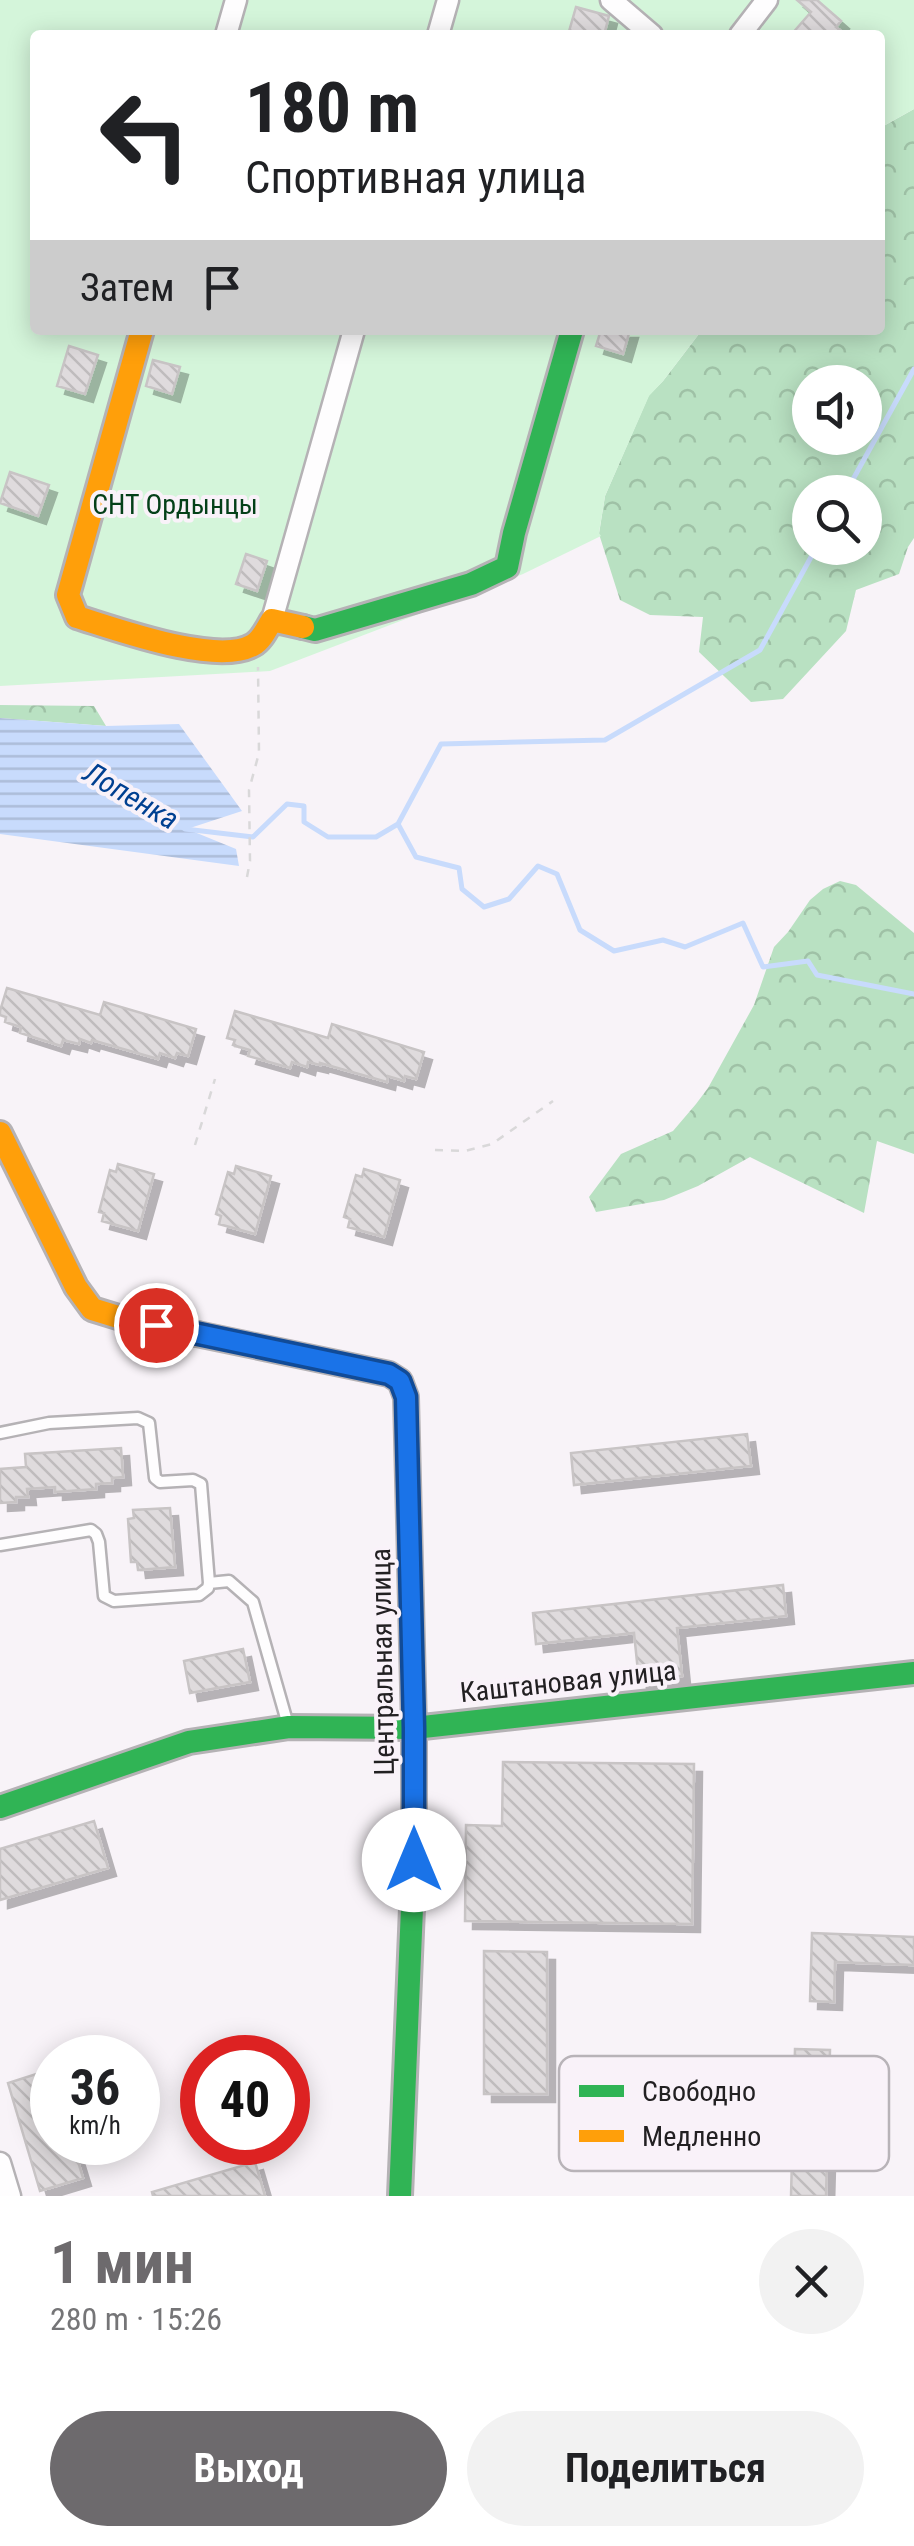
<!DOCTYPE html>
<html lang="ru">
<meta charset="utf-8">
<style>
body{margin:0;font-family:"Roboto Condensed",sans-serif;background:#f2f2f2;color:#202124;height:100vh;display:flex;flex-direction:column;font-size:38px;white-space:nowrap}
*{box-sizing:border-box;margin:0}
p{font-size:32px;color:#757577}
.icon{flex:none;width:55px;height:55px;fill:none;stroke:currentColor;stroke-width:2;stroke-linecap:round;stroke-linejoin:round}
.map{position:relative;height:2196px;overflow:hidden}
.side{display:flex;flex-direction:column;background:#fff;flex:1}
.side>*{flex:none}
.banner{position:absolute;left:30px;top:30px;width:855px;height:305px;border-radius:10px;box-shadow:0 5px 25px #0003;background:#fff;color:#202124;overflow:hidden}
.buttons{position:absolute;left:792px;top:365px;display:grid;gap:20px}
.buttons a{display:grid;place-items:center;width:90px;height:90px;border-radius:50%;background:#fff;box-shadow:0 5px 25px #0003;font-size:50px}
.speed{position:absolute;left:30px;top:2035px;display:flex;gap:20px;font-size:50px;font-weight:700;text-align:center}
.speed>*{display:grid;place-content:center;width:130px;height:130px;border-radius:50%;background:#fff;box-shadow:0 5px 25px #0003;line-height:1}
.speed small{font-size:25px;font-weight:400}
.speed .limit{border:15px solid #d22;background:#fff;color:#111}
.pin{position:absolute;display:grid;place-items:center;width:85px;height:85px;color:#fff;margin:-42px;border:5px solid #fff;border-radius:50%;box-shadow:0 2px 10px #0007}
.me{position:absolute;width:110px;margin:-55px;rotate:0deg;stroke-linejoin:round;filter:drop-shadow(0 0 8px #0008)}
.turn{display:flex;align-items:center;gap:35px;height:210px;padding:0 50px;font-size:45px}
.turn .icon{width:130px;height:130px;stroke-width:2.5}
.turn b{display:block;font-size:70px;line-height:85px}
.then{display:flex;align-items:center;height:95px;padding:0 50px;background:#0003;gap:20px;font-size:38px}
.round{display:grid;place-items:center;flex:none;width:105px;height:105px;border-radius:52px;background:#f2f2f2}
.overview{display:flex;align-items:center;justify-content:space-between;height:170px;padding:0 50px}
h1{font-size:60px;font-weight:700;line-height:75px;color:#6d6a6d}
.action{display:flex;gap:20px;margin-top:auto;padding:20px 50px}
.action a{flex:1;height:115px;border-radius:60px;background:#6d6a6d;color:#fff;font-size:40px;font-weight:700;line-height:115px;text-align:center}
.action a+a{background:#f2f2f2;color:#202124}
.map>svg:first-child{display:block}
.forest{fill:url(#forest-crowns);fill-rule:evenodd}
.green{fill:#d4f5da}
.water{fill:url(#water-rules)}
.lines{fill:none;stroke-linecap:round;stroke-linejoin:round}
.stream{stroke:#c8dbfc;stroke-width:5}
.building{fill:url(#building-back-hatch);stroke:#c8c4c5;stroke-width:2.5;filter:url(#shadow)}
.lane-casing{stroke:#b5b2b5;stroke-width:15}
.street-casing{stroke:#b5b2b5;stroke-width:25}
.fast-casing{stroke:#b5b2b5;stroke-width:28}
.slow-casing{stroke:#b5b2b5;stroke-width:28}
.path{stroke:#d9d8d9;stroke-width:2.5;stroke-dasharray:8 8;stroke-linecap:butt}
.lane{stroke:#fefdfe;stroke-width:10}
.street{stroke:#fefdfe;stroke-width:20}
.fast{stroke:#30b455;stroke-width:22}
.slow{stroke:#ff9f0a;stroke-width:22}
.route-casing{stroke:#114b97;stroke-width:25}
.route{stroke:#1a73e8;stroke-width:18}
.labels{text-anchor:middle;stroke-width:8;stroke-linejoin:round;paint-order:stroke}
.park-label{font-size:28px;fill:#044019;stroke:#f9f2f9}
.street-label{font-size:28px;fill:#222022;stroke:#f9f2f9}
.water-label{font-size:30px;font-style:italic;fill:#004091;stroke:#f9f2f9}
.key{fill:#f9f2f9;stroke:#b8b3b8;stroke-width:2.5}
.key-label{font-size:28px;fill:#222022}
</style>
<div class="map">
<svg width="914" height="2196" viewBox="0 0 914 2196">
<defs>
<pattern id="forest-crowns" width="20" height="18" patternUnits="userSpaceOnUse" patternTransform="scale(2.5)"><rect width="20" height="18" fill="#b9e1c2"/><path d="M2 6a3 3 0 1 1 6 0M12 15a3 3 0 1 1 6 0" fill="none" stroke="#9fc1a6"/></pattern>
<pattern id="water-rules" width="6" height="5" patternUnits="userSpaceOnUse" patternTransform="scale(2.5)"><rect width="6" height="5" fill="#c8dbfc"/><path d="M0 2.5h6" fill="none" stroke="#acbcd8"/></pattern>
<pattern id="building-back-hatch" width="6" height="6" patternUnits="userSpaceOnUse" patternTransform="scale(2.5)"><rect width="6" height="6" fill="#dfdbdd"/><path d="M-1 5l2 2M0 0l6 6M5-1l2 2" fill="none" stroke="#bfbcbd"/></pattern>
<filter id="shadow"><feDropShadow dx="8" dy="8" stdDeviation="0" flood-color="#0004"/></filter>
</defs>
<rect width="100%" height="100%" fill="#f8f3f8"/>
<path class="forest" d="M914,109v429l-6,9 -9,27 -43,16 -10,41 -63,68 -32,3 -52,-50 4,-35 -53,-2 -30,-15 -21,-66 6,-38 44,-101 14,-14 39,-51h178v-202zM810,382h55v56h-55zM810,492h55v56h-55z
M0,705l94,1 12,20 -106,-8z
M840,881l16,4 58,48v221l-37,-13 -13,72 -114,-56 -52,29 -34,14 -68,12 -7,-15 32,-43 52,-23 23,-27 12,-16 46,-83 20,-58 14,-15 22,-32 13,-11z"/>
<path class="green" d="M0,0h914v109l-34,19v-93h-845v295h667l-39,51 -14,15 -44,100 -6,37 2,3 -78,38 -253,97 -270,15z"/>
<path class="water" d="M0,718l106,8 73,-2 63,87 -55,18 49,20 3,17 -239,-32z"/>
<g class="lines">
<path class="stream" d="M846,492l68,-123
M398,824l43,-80 164,-4 155,-90 56,-102
M181,826l4,3 68,8 34,-33 17,2v16l24,15h48l22,-13 18,33 43,11 3,21 22,18 25,-8 29,-33 19,8 23,56 34,21 49,-11 22,7 58,-24 20,44 45,-6 9,14 97,19"/>
</g>
<path class="building" d="M797,0h20l24,21 -5,6 10,8h-55l20,-23z
M576,7l33,9 -5,19h-36z
M601,330h29l-7,24 -27,-8z
M69,346l29,9 -13,39 -28,-8z
M153,360l27,7 -8,27 -26,-8z
M10,472l39,13 -11,31 -38,-13z
M246,554l21,7 -10,30 -21,-7z
M7,988l93,27 4,-13 92,27 -8,27 -11,-3 -2,5 -15,-5 -2,6 -66,-19 -1,3 -11,-4 -1,5 -16,-4 -2,6 -41,-13 1,-6 -16,-5 1,-5 -6,-2v-4z
M235,1011l93,27 4,-14 92,28 -8,27 -11,-3 -1,5 -16,-5 -1,6 -67,-19v2l-12,-3 -1,5 -15,-5 -2,6 -42,-12 2,-6 -17,-5 2,-5 -8,-2z
M118,1164l36,10 -16,57 -36,-10 2,-8 -5,-1 11,-42 6,2z
M236,1166l35,10 -16,58 -36,-10 2,-8 -5,-2 12,-42 6,2z
M364,1169l36,11 -16,57 -36,-10 2,-8 -6,-2 12,-42 6,2z
M747,1434l4,32 -177,19 -3,-32z
M121,1448l2,29 -11,1v5l-16,1v5l-41,3v-5l-28,2 1,8h-12v5l-16,1v-34l26,-2 -1,-13z
M170,1508l5,59 -37,3 -1,-8h-6l-3,-43 6,-1 -1,-8z
M783,1585l3,31 -109,12 5,48 -43,5 -5,-48 -98,11 -3,-31z
M243,1649l7,33 -60,11 -6,-32z
M503,1762l191,2 -2,160 -227,-3 1,-96 36,1z
M94,1821l14,47 -108,32v-51z
M812,1933l102,4v28l-79,-3 -1,40 -24,-1z
M484,1951l63,1v142h-63z
M795,2049l35,1 -4,146h-35z
M52,2069v73h20l11,36 -43,13 -32,-108z
M255,2162l10,34h-112l-1,-4z"/>
<g class="lines">
<g class="lane-casing">
<path id="lane" d="M0,1433l49,-10 89,-5 11,5 6,55 5,4 33,-2 8,4 8,99 20,-2 24,21 35,123
M0,1545l91,-15 5,4 3,8 5,54 10,5 85,-6 9,-7 1,-5"/>
</g>
<g class="street-casing">
<path id="street" d="M611,0l41,35
M226,35l10,-35
M438,35l10,-35
M740,35l27,-35
M272,620l82,-290
M0,2163l10,33"/>
</g>
<g class="fast-casing">
<path id="fast" d="M303,627l12,3 156,-46 36,-17 7,-34 58,-203
M197,1334l192,40 11,7 6,16 8,331v132l-14,336
M0,1807l189,-65 100,-15 125,1 500,-55"/>
</g>
<g class="slow-casing">
<path id="slow" d="M142,330l-74,265 9,22c39,12 140,49 176,28 9,-5 14,-17 19,-25l31,7
M0,1133l76,154 16,22 26,8 79,17"/>
</g>
<path class="path" d="M247,877l3,-16 -1,-71 10,-37 -1,-86
M195,1145l20,-66
M435,1150l30,1 27,-7 61,-43"/>
<use href="#lane" class="lane"/>
<use href="#street" class="street"/>
<use href="#fast" class="fast"/>
<use href="#slow" class="slow"/>
</g>
<g class="lines">
<g class="route-casing">
<path id="route" d="M156,1325l233,49 11,7 6,16 8,331v132"/>
</g>
<use href="#route" class="route"/>
</g>
<g class="labels">
<g class="park-label">
<text x="175" y="514">СНТ Ордынцы</text>
</g>
<g class="street-label">
<text transform="translate(382 1662) rotate(-91)" y="10">Центральная улица</text>
<text transform="translate(568 1681) rotate(-6)" y="10">Каштановая улица</text>
</g>
<g class="water-label">
<text transform="translate(131 796) rotate(30)" y="10">Лопенка</text>
</g>
</g>
<rect x="559" y="2056" width="330" height="115" rx="15" class="key"/>
<rect x="579" y="2085" width="45" height="12" fill="#30b455"/>
<rect x="579" y="2130" width="45" height="12" fill="#ff9f0a"/>
<g class="key-label">
<text x="642" y="2101">Свободно</text>
<text x="642" y="2146">Медленно</text>
</g>
</svg>
<div class="buttons">
<a><svg class="icon" aria-label="sound" viewBox="0 0 24 24"><path d="M4 9h4l5-4v14l-5-4H4zM17 9q2 3 0 6"/></svg></a>
<a><svg class="icon" aria-label="search" viewBox="0 0 24 24"><circle cx="10" cy="10" r="6"/><path d="M15 15l6 6"/></svg></a>
</div>
<div class="speed"><div>36<small>km/h</small></div><div class="limit">40</div></div>
<div class="pin" style="left:156px;top:1325px;background:#d93025"><svg class="icon" aria-label="arrive" viewBox="0 0 24 24"><path d="M6 21V4h12l-3 4 3 4H6"/></svg></div>
<svg class="me" style="left:414px;top:1860px" viewBox="-20 -20 40 40"><circle r="19" fill="#fff"/><path d="M0-13L10 11 0 6-10 11z" fill="#1a73e8"/></svg>
<div class="banner">
<div class="turn"><svg class="icon" aria-label="left" viewBox="0 0 24 24"><path d="M17 20v-9H6M10 6l-5 5 5 5"/></svg><div><b>180 m</b>Спортивная улица</div></div>
<div class="then">Затем<svg class="icon" aria-label="arrive" viewBox="0 0 24 24"><path d="M6 21V4h12l-3 4 3 4H6"/></svg></div>
</div>
</div>
<section class="side">
<div class="overview"><div><h1>1 мин</h1><p>280 m · 15:26</p></div><a class="round"><svg class="icon" aria-label="close" viewBox="0 0 24 24"><path d="M6 6l12 12M18 6L6 18"/></svg></a></div>
<div class="action"><a>Выход</a><a>Поделиться</a></div>
</section>
